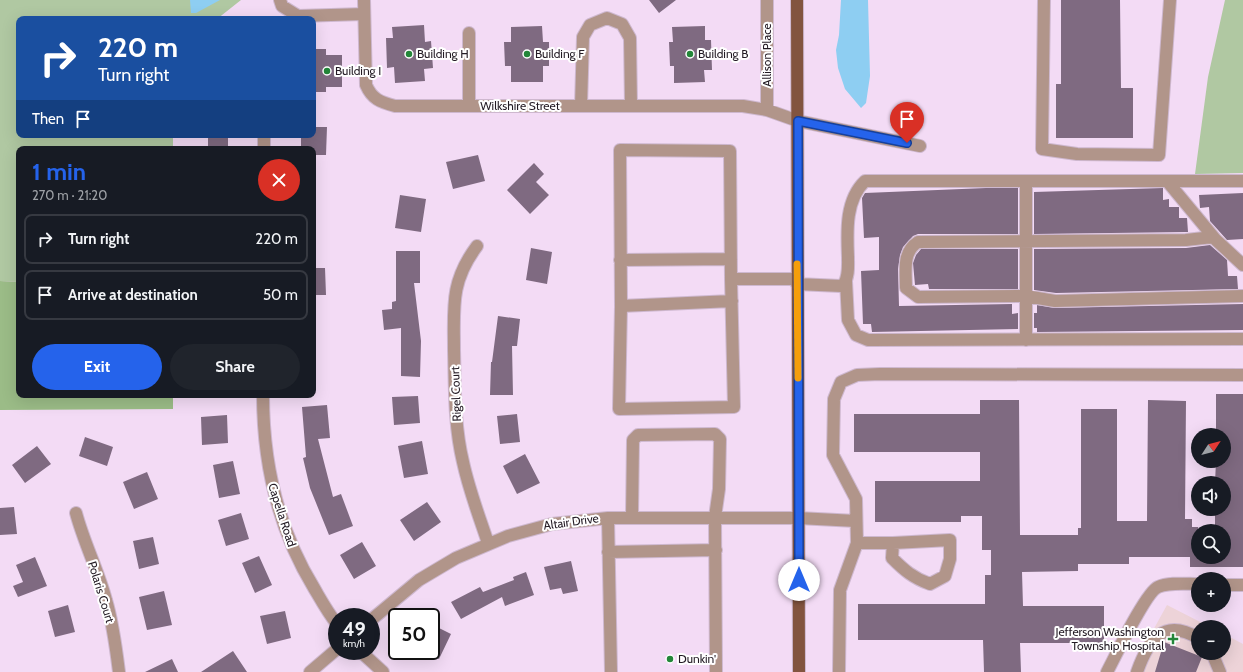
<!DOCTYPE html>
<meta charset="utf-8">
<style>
body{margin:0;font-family:Cabin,sans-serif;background:#20242c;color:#f1f3f6;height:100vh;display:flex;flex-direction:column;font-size:15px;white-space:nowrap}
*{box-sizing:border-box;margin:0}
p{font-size:13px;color:#9ea1a6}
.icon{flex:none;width:22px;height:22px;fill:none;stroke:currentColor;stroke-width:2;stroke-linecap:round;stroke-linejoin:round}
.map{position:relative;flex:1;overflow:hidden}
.drawer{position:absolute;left:16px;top:146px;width:300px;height:252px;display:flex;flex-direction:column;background:#171b24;border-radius:8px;box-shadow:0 4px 16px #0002}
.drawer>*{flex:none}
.banner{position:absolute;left:16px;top:16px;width:300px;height:122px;border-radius:8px;box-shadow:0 4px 16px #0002;background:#1a4fa0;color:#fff;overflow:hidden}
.needle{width:26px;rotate:54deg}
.fabs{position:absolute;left:1191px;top:428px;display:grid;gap:8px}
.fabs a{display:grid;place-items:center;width:40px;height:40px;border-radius:50%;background:#171b24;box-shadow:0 4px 16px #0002;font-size:20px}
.speed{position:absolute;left:328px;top:608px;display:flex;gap:8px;font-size:20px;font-weight:700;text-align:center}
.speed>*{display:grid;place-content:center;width:52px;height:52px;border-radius:50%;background:#171b24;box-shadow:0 4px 16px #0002;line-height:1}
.speed small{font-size:10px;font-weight:400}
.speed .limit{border:2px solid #111;border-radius:6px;background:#fff;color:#111}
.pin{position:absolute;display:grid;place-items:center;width:34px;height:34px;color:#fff;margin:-41px -17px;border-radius:50% 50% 50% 0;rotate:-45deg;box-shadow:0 0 4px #0007}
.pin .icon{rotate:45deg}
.me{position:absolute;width:44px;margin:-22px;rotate:0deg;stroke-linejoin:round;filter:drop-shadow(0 0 3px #0008)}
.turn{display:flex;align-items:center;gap:14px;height:84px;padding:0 16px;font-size:18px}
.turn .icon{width:52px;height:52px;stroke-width:2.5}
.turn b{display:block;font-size:28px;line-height:34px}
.then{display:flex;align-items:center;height:38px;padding:0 16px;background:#0003;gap:8px;font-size:15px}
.round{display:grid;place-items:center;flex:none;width:42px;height:42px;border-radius:21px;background:#20242c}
.head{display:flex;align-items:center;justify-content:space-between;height:68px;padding:0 16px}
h1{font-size:24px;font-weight:700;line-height:30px;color:#2563eb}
.action{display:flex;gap:8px;margin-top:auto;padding:8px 16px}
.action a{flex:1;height:46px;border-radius:24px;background:#2563eb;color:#fff;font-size:16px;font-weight:700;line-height:46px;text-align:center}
.action a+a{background:#20242c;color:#f1f3f6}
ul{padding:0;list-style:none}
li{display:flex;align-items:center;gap:12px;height:50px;margin:0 8px 6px;padding:0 8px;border:2px solid #363941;border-radius:8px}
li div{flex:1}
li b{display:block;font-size:15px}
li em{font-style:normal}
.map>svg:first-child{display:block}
.medical{fill:#edd3d8}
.green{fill:#b0c8a2}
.forest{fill:#9bbc87}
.water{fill:#8ecef2}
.building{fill:#7f6a81}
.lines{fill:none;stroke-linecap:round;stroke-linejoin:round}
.minor-casing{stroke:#ceb8cf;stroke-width:14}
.major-casing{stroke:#ceb8cf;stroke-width:14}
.minor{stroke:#b1958a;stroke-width:12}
.major{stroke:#82543f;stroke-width:12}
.route-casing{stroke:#184099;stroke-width:10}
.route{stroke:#2563eb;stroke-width:7}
.slow{stroke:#f59e0b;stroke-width:7}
.poi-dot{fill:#238639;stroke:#fff;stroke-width:1.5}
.labels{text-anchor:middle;stroke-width:4;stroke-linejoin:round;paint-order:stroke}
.poi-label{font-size:12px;fill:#231b24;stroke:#fff;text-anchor:start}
.street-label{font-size:12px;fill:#231b24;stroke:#fff}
</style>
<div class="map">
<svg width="1243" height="672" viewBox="0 0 1243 672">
<rect width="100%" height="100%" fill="#f3dbf5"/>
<path class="medical" d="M1167,605l43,22h-12v26h26v-19l19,10v28h-113z"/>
<path class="green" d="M0,0h241l-24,19h-198v116h154v14h-154v133l-19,-1z
M1225,0h18v173l-48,1 13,-97z"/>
<path class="forest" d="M0,281l19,1v113h154v14l-173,1z"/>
<path class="water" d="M190,0h30l-24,13h-5z
M841,0h27l2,76 -4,27 -5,5 -16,-19 -7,-21 -2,-18 3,-15z"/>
<path class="building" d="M649,0h27l-17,13z
M1061,0h59l1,88h12v50h-77v-54h5z
M424,25l1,17 6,-1 2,27 -9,1 1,12 -30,2 -1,-16 -7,1 -1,-30h7l-1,-11z
M542,26l1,16h6v24h-6v16h-32v-16h-6l-1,-24h7v-15z
M705,26v14h6l1,30h-8l1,12 -31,1v-17h-4l-1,-24h4l-1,-15z
M313,49h13v6h16v32h-16v5h-13z
M313,127h14l-1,28h-13v-6h-12v-14h12z
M208,135h20v14h-20z
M478,155l7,26 -32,8 -7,-27z
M534,163l10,11 -8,8 13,13 -19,19 -23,-24z
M986,188h32v46h-100l-5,2 -10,11 -3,8 -2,14 1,37 113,-2v10l6,-1v16l-146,3 -1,-8h-8l-2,-53 18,-1v-33l-15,1 -2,-40 3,-5z
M1163,188v12l6,-1v8h10v11h8l1,14 -154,2v-42z
M1243,193v46l-16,1 -17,-19 -1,-14 -9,1 -1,-13z
M400,195l26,4 -5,33 -26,-4z
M1210,245l17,15 1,16h9l1,13 -182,4 -22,-3v-41l152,-1z
M531,248l21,4 -5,32 -21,-4z
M921,249h97v40h-89l-1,-5 -13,1 -2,-22 3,-8z
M396,251h24v32h-6l7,58 -1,36 -19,-1v-48l-17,2 -2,-20 10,-1v-7l4,-1z
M313,268h12l1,27h-13z
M1243,304v26l-206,2v-4h-3v-15h3v-8l18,3z
M498,316l22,3 -3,27h-5l1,49h-23l1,-33h1z
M1216,394h27v173h-53v-10h34v-26h-9v-22h9v-26h-9l1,-22h8v-26h-8z
M418,396l2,27 -26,2 -2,-28z
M980,400h39l1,135h58v-7h3v-119h36v112h30l1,-121 38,1 -1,118h7v8h6v30h-69v7h-51v7l-56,1 1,34h81v37h-84l1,29h-37l-1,-32h-125v-36h127v-29h6v-25h-9v-34h-21v6h-86v-41h105v-29h-126v-38h126z
M327,405l3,33 -12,1 15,58 8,-3 12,32 -24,9 -19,-47 -7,-30 3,-1 -4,-50z
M517,414l3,28 -20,2 -3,-28z
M227,415l1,28 -26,2 -1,-28z
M85,437l28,10 -6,19 -28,-10z
M422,441l6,33 -24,4 -6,-32z
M37,446l14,18 -26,19 -13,-18z
M525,454l15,29 -23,11 -14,-28z
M233,461l7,33 -21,4 -6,-33z
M147,472l11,27 -24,10 -11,-27z
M427,502l14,20 -27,19 -14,-21z
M14,507l3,27 -17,1v-27z
M241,513l8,26 -23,7 -8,-26z
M153,537l6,27 -20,5 -6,-28z
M362,542l14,24 -22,13 -14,-24z
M259,556l13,29 -17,8 -13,-30z
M35,557l12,29 -29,11 -5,-11 10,-4 -7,-17z
M571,561l7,30 -15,3 -2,-6 -11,2 -6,-23z
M526,572l8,23 -29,11 -3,-9 -41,22 -10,-17 29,-15 3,5 31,-12 -1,-3z
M164,591l8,34 -25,5 -8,-33z
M68,605l7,27 -20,5 -7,-26z
M285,611l6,27 -24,6 -7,-28z
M431,624l20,10 -12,25 -8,-4z
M1164,642l38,15 -6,15h-41z
M233,651l14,21h-46z
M172,659l6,13h-33z"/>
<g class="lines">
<g class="minor-casing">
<path id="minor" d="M280,0l2,6 16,10 66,-2
M364,0l2,85c6,14 14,17 29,21h348l24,4 31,11 122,25
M767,0v110
M1044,0l-2,149 35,5 82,1 11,-155
M469,106v-73
M581,106l2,-69 7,-12 17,-7 15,6 8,14 1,68
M264,149v-14
M1026,181v159
M1167,181l49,59 27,25
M1213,237l-27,3 -268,2c-16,10 -12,29 -12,46l12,9 108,-1 29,5 188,-5
M477,246c-27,36 -23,61 -23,104 1,37 0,75 9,112 6,28 16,54 25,81
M620,260l111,-1
M731,279l3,128 -115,2 2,-103 -1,-156 110,1 1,128h67
M846,281l2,39 8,15 12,5 375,-1
M797,284l44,2 3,-2c5,-8 4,-18 4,-27 -1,-25 -3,-57 17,-76h378
M621,306l111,-5
M263,395c0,69 15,134 51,193 7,12 14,25 23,36
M76,513c8,30 22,57 30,87 7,23 10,48 13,72
M608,518l3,154
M632,518l1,-78 5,-5 77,-1 5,5 -1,50 -4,28 1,155
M950,540v19l-5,17 -15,8c-17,-6 -26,-14 -38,-26l1,-15z
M857,543h36
M608,552l108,-2
M1224,585h19
M371,620l48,-40 37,-22 52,-22 44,-12 56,-6h190l58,3
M360,651l23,21
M1212,653l8,19
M310,672l27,-23
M839,672l1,-82 17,-47 -1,-44 -23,-44 1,-56 7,-17 16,-7 23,-1 363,1
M1107,672c8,-15 39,-80 51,-85 11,-5 28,-3 40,-3
M1137,672c11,-31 26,-55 61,-34"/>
</g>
<g class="major-casing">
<path id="major" d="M797,0l2,672"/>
</g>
<use href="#minor" class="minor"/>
<use href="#major" class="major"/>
</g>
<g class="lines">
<g class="route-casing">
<path id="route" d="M799,580l-1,-459 109,22"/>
</g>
<use href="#route" class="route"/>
<path class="slow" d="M797,264l1,114"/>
</g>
<g class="poi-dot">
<circle cx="409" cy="54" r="4"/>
<circle cx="527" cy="54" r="4"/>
<circle cx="690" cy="54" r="4"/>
<circle cx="327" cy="71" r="4"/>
<path d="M1171 633h4v4h4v4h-4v4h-4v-4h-4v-4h4z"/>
<circle cx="670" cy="659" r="4"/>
</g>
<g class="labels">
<g class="poi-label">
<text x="417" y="58">Building H</text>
<text x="535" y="58">Building F</text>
<text x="698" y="58">Building B</text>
<text x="335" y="75">Building I</text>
<text x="1164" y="636" text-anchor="end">Jefferson Washington<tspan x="1164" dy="14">Township Hospital</tspan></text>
<text x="678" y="663">Dunkin'</text>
</g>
<g class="street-label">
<text transform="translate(767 55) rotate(-90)" y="4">Allison Place</text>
<text x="520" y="110">Wilkshire Street</text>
<text transform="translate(456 394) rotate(-92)" y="4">Rigel Court</text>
<text transform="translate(282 515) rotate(72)" y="4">Capella Road</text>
<text transform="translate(571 522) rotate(-8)" y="4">Altair Drive</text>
<text transform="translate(101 592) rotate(73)" y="4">Polaris Court</text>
</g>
</g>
</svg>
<div class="fabs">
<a><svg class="needle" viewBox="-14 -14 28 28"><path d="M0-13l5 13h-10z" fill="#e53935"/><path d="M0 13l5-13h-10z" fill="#9ea1a6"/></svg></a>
<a><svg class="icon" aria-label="sound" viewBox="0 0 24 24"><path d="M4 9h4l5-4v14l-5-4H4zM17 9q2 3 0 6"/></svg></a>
<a><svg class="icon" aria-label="search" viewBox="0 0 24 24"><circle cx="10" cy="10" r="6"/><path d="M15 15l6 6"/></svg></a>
<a>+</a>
<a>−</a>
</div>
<div class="speed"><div>49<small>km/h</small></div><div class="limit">50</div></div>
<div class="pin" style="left:907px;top:143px;background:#d93025"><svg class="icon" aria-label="arrive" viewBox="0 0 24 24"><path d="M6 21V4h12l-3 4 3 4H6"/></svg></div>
<svg class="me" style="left:799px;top:580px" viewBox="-20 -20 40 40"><circle r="19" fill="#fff"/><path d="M0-13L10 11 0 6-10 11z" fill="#2563eb"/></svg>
<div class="banner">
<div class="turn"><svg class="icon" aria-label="right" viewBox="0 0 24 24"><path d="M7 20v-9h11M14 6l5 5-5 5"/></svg><div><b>220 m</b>Turn right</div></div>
<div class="then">Then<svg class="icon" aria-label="arrive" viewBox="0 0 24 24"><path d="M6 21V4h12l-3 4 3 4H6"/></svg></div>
</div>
<section class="drawer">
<div class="head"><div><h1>1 min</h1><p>270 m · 21:20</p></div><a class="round" style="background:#d93025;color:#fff"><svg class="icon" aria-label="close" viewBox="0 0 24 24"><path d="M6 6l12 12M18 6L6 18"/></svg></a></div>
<ul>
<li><svg class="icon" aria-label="right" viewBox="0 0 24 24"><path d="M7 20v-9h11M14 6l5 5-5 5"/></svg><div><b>Turn right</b></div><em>220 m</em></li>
<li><svg class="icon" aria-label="arrive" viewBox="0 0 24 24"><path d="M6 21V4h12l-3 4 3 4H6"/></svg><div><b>Arrive at destination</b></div><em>50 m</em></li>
</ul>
<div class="action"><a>Exit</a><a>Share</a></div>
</section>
</div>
